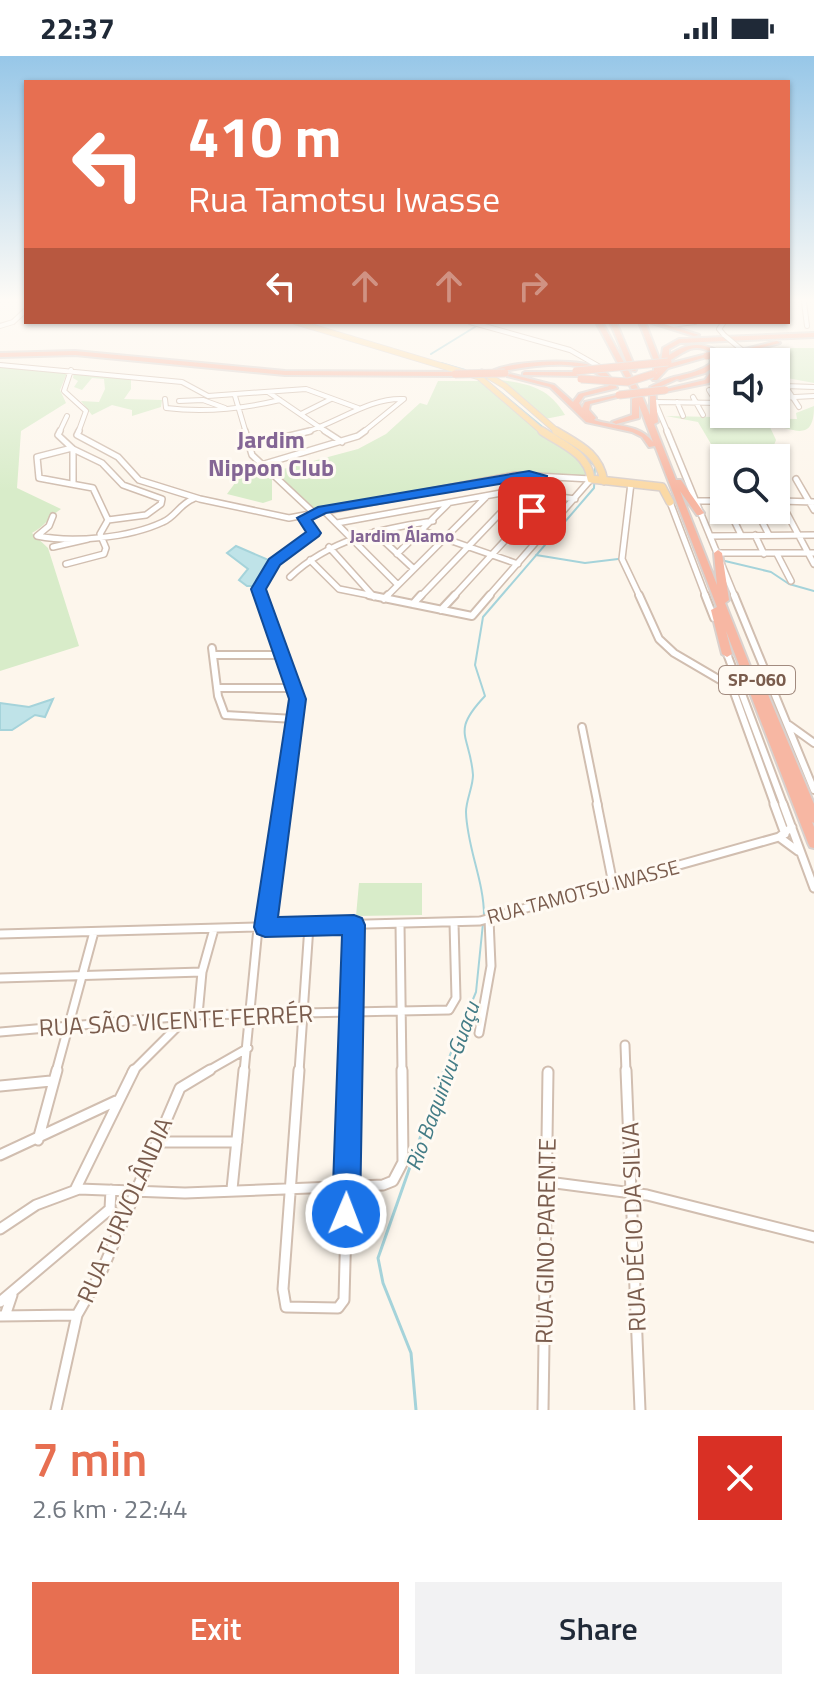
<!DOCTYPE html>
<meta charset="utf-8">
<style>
body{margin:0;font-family:"Titillium Web",sans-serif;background:#f2f2f3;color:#1f2937;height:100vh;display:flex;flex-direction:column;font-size:30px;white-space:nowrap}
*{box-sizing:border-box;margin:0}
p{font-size:26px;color:#747a83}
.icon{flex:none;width:44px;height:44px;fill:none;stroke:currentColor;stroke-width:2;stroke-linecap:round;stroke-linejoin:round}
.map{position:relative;height:1354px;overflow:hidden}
.sheet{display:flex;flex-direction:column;background:#fff;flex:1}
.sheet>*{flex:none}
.hud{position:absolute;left:24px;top:24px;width:766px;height:244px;border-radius:0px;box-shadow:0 2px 6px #0004;background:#e76f51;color:#fff;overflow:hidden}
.tools{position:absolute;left:710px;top:292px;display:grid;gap:16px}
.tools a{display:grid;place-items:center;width:80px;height:80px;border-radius:0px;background:#fff;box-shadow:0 2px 6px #0004;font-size:40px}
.pin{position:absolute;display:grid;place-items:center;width:68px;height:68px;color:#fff;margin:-34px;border-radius:16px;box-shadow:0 4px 12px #0006}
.me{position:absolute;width:88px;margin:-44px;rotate:1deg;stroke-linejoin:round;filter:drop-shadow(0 0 6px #0008)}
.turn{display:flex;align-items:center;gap:28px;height:168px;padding:0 32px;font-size:36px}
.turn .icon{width:104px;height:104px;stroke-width:2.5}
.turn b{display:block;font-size:56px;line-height:68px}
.lanes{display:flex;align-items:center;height:76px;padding:0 32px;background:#0003;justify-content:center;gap:40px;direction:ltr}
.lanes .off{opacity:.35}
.round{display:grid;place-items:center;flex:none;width:84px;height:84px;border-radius:0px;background:#f2f2f3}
.overview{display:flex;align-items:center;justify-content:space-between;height:136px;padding:0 32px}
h1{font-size:48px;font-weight:600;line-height:60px;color:#e76f51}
.button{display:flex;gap:16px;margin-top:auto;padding:16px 32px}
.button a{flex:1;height:92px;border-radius:0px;background:#e76f51;color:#fff;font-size:32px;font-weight:600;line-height:92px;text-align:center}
.button a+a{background:#f2f2f3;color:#1f2937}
.status{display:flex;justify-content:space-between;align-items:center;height:56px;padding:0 40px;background:#fff;direction:ltr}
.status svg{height:22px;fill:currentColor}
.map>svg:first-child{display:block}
.green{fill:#d8ecc9}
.water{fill:#bfe3e8;stroke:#a5d3da;stroke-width:2}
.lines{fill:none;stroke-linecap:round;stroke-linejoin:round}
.stream-far1{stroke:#a5d3da;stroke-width:2}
.stream{stroke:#a5d3da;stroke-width:3}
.minor-far4-casing{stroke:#d1beb0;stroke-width:6}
.minor-far3-casing{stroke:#d1beb0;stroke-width:8}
.minor-far2-casing{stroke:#d1beb0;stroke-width:10}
.minor-far1-casing{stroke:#d1beb0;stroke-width:11}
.minor-casing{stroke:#d1beb0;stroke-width:13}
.major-far1-casing{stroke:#dad1cd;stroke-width:7}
.major-casing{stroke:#dad1cd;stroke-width:10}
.highway-casing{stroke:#dad1cd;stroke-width:4}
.minor-far4{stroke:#fff;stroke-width:4}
.minor-far3{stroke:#fff;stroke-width:5}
.minor-far2{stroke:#fff;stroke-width:6}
.minor-far1{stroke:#fff;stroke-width:7}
.minor{stroke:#fff;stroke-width:9}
.major-far1{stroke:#fbd9a5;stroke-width:5}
.major{stroke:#fbd9a5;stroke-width:7}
.highway{fill:#f7b7a3;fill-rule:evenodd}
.minor-bridge-casing{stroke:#d1beb0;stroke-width:6;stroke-linecap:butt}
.highway-bridge-casing{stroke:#dad1cd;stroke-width:9;stroke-linecap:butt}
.minor-bridge{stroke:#fff;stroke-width:4}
.highway-bridge{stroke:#f7b7a3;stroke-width:7}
.route{fill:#1a73e8;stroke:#114b97;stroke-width:2}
.labels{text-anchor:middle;stroke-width:6;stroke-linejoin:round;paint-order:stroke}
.far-neighbourhood-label{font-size:18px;font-weight:bold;fill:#846695;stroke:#fffaf3}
.shield{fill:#fffaf3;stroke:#a28b7f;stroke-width:2}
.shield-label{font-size:18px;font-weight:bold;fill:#7a5c4d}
.street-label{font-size:20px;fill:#7a5c4d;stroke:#fffaf3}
.water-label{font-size:22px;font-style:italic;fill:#437c86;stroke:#fffaf3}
.far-district-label{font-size:24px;font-weight:bold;fill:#846695;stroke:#fffaf3}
.near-street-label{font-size:24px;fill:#7a5c4d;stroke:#fffaf3}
</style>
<div class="status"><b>22:37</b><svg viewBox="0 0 49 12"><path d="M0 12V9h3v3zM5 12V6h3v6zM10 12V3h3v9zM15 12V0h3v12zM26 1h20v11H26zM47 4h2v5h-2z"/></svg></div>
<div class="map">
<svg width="814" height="1354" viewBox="0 0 814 1354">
<rect width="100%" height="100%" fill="#fdf6ec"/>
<path class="green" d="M792,292h22v35l-38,-7 3,-15 -8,-7z
M0,311l67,6 -7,17 6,13 -45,28 -4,57 44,21c-12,8 -16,17 -29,24l16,15 31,98 -79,25z
M74,316l57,6v11l-7,10 38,1 -1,7 -29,9v-6l-20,-5 -20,10 -11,-14 18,1 6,-13 -1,-10 -12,-1 -10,12 -8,-3 4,-6 -5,-3z
M501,324c29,4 48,8 64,35l-20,4z
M438,325h44l51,46 49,33 5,16 -69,-3 -205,36 -41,-37 86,-23 28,-15 34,-31 7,2z
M814,350c0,39 -22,21 -45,19l7,15 -2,5 -57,1 -6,-2 -13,-22 -32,-6 49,1 9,9h4l1,-8 68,1 -1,-6z
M256,418l16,5v21l-9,3 -36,-9 11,-15z
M359,827h63v32l-66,1z"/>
<path class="water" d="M236,490l37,16 -19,24h-7l-8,-6 9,-11 -21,-16z
M53,643l-8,18 -10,-2 -23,15h-12v-27l29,4z"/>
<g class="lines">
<path class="stream-far1" d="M431,298l52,-32
M441,307l24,7
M482,321l63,52
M536,499l49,8 33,-4
M725,505l46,11 18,12 25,7
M484,860c0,-36 -17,-68 -18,-104 0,-12 7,-25 7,-37 -3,-41 -23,-42 12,-79l-10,-31 8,-48 111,-129 1,-22 -24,-21
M443,1016l33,-80 7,-69"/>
<path class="stream" d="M416,1354l-5,-57 -28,-70 -5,-25 66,-188"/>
<g class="minor-far4-casing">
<path id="minor-far4" d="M804,246l3,24
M470,266l100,28 30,17
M662,266l8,3 25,-3
M724,266l-5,7 5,6
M0,270l13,-4 13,-12
M734,306l3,-5 11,-2
M0,309l182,17 26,14 98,-7 52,19
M71,314l-7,21 22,20 -8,22
M780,322l19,29
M785,330l29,1
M709,334l15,25
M268,336l60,41
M235,340l11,37
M693,341l10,18
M776,342l38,-2
M165,343l1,9c39,5 76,1 114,-8
M179,345l24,-1 22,8
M677,346l6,14
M776,346l9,12
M301,358l30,-15
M59,377l8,-17
M302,377c34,-9 67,-36 102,-34l-42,34
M668,377l-13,-31 69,1"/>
</g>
<g class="minor-far3-casing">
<path id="minor-far3" d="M60,375l-2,4 15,14 29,14 21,22 39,14 -1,5 -15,11 -38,5
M79,375l-2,4 41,22 21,23 61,19 89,19 227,-43 75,4 -103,118
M245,375l7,24 62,58
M325,375l17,11
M667,375l68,166
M247,390l63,-15
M73,393v35
M261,409l97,-29 7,-5
M796,423l18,31
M631,427l-9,76 18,38
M776,437l38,71
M537,438l38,5
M696,445h28
M780,445l34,1
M670,446l36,95
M323,454l75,75
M729,454l12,25
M756,454l13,25
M53,460l-4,10 -12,10c36,7 92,2 126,-14 12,-5 17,-18 30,-23
M337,467l175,-32
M423,475l95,33
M374,476l40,37
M755,479l9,19
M710,480l104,-1
M53,491l35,-8
M329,491l45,50
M718,497h96
M397,498l52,-51
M777,498l14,27
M310,504l29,29 40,8
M66,508l38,-10 2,-6 -6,-14 8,-14 -15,-32 -54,-10 -2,-21 35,-9
M290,521c40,-38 90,-48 143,-56
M262,541l-3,-8 15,-26 40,-30 -10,-15
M386,541l100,-100
M420,541l89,-93 7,-29
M453,541l79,-86 8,-35"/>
</g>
<g class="minor-far2-casing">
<path id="minor-far2" d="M261,539l37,104 -16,107
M369,539l103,21 18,-21
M639,539l20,44 15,14 58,34 43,119
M705,539l9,23
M734,539l80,195
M384,543l4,-4
M413,548l8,-9
M441,554l14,-15
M212,592l6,48 7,19 70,4
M726,595l58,155
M213,599h69
M217,632h77
M789,669l25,18
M582,671l16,79"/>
</g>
<g class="minor-far1-casing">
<path id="minor-far1" d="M597,748l16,80
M774,748l11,30
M783,748l31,84
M779,781l19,14
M400,868l2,148
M265,871l18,-123
M0,878l480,-13 299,-84 13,-10
M0,922l202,-6
M198,959l4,-43 12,-43
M0,976l198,-17 251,-5 7,-12 -2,-75
M479,977l12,-67 -2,-47
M625,989l1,27
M56,1016l38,-140
M132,1016l57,-57
M206,1016l42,-24
M244,1016l14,-144
M299,1016l10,-146
M350,1016l4,-147"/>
</g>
<g class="minor-casing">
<path id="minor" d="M299,1014l-16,219 3,18 52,1 6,-8 6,-230
M626,1014l14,340
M0,1030l51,-5
M38,1084l19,-70
M156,1086h81
M0,1099l116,-54
M548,1126l99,13 167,42
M232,1133l12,-119
M75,1134l59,-120
M111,1134l-1,19 10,12
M0,1173l36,-24 43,-16 106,4 198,-8 10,-4 10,-19 -1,-92
M0,1246l110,-93
M0,1260l77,-1
M5,1260l7,-21
M56,1354l21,-95 24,-42 79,-185 30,-18
M543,1354l5,-338"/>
</g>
<g class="major-far1-casing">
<path id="major-far1" d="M296,266l183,55 65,56
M482,316l23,14 54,47"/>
</g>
<g class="major-casing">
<path id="major" d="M542,375c19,13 46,22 49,48l71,8 8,15
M556,375c23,14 43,22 48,50"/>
</g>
<g class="highway-casing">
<path id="highway" d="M596,266h6l40,74 8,19v-28c8,-4 16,-8 24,-10 12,-3 25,-5 36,-13l3,-11c-20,-11 -27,-2 -44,8l-1,3 39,-10 3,2 -42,12 -11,12h-4l-1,-1 5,-6 -3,-2v-10l-15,-39h6l15,39v7l3,-20 16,-9 135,-6v4l-134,6 -11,6v6c17,-11 30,-14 49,-4l-1,8 8,-5 52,-13 3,2 -51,13 -20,27 -44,9 -3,-2 43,-10 10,-14 -10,7 -25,7 -3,-1 -22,10 3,33 -4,2 22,56h5l23,33 -4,2h-3l-17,-24 37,94 -3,-32 4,-3 4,3 7,47 -4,3 36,91h7l1,3 45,107v19l-2,-1 2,5v21l-4,-1 -2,-4 -82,-212 6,23 -5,3 -5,-3 -11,-44 6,-3 -62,-161 -6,1 -7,-10 -10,-5 -46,-10 -36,-35 -43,-11 3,-2 44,11 19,17 6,-8 30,-8c-19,-33 -81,-19 -112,-14l-3,-2c23,-9 84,-13 107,-1 8,5 12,11 16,19l-33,8 -5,7 3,5 3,-6 36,-8v2l-31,8 -1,6 7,8 -2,2c21,7 44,3 59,22l-14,-37v13l-23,6 -4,-2 20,-7v-16l4,-2z
M610,266h6l20,48 -1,1 -5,-1z
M649,266h9l41,13 -5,1z
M75,295l210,20 170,1 3,2 -3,2 -170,-1 -210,-20 -75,2v-4z
M525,316h53l3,2 -3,2 -55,-1v-2z"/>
</g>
<use href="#minor-far4" class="minor-far4"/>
<use href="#minor-far3" class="minor-far3"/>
<use href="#minor-far2" class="minor-far2"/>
<use href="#minor-far1" class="minor-far1"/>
<use href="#minor" class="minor"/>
<use href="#major-far1" class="major-far1"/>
<use href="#major" class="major"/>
<use href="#highway" class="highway"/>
<g class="minor-bridge-casing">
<path id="minor-bridge" d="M724,279l24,20"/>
</g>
<g class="highway-bridge-casing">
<path id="highway-bridge" d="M707,300l14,-4
M576,315l92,-9
M455,318l50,-1
M581,323l47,3 25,-8
M619,339l46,-5"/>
</g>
<use href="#minor-bridge" class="minor-bridge"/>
<use href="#highway-bridge" class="highway-bridge"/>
</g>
<linearGradient id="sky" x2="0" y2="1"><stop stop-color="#97c7e8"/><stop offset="0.56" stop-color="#fefbf6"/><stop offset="1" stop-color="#fefbf6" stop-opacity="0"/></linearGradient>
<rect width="814" height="436" fill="url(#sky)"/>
<path class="route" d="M529,415l18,5 -8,35 -7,4 -7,-4 8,-32h-4l-203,34 -14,7 9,13 -2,3 -39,29 -14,24 40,110 -28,218 76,-2 8,3 3,7 -5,289 -4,10 -10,4 -10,-4 -4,-10 10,-279 -77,2 -8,-3 -3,-7 35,-228 -38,-110 18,-30 37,-27 -9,-14 21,-11z"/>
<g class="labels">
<g class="far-neighbourhood-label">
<text x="402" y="486">Jardim Álamo</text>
</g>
<rect class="shield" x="719" y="610" width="76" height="28" rx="6"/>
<g class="shield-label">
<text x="757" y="630">SP-060</text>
</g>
<g class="street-label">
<text transform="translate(583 836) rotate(-15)" y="7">RUA TAMOTSU IWASSE</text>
</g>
<g class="water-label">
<text transform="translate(442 1030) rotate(-70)" y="8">Rio Baquirivu-Guaçu</text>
</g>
<g class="far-district-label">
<text x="271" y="392">Jardim<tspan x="271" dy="28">Nippon Club</tspan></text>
</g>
<g class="near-street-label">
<text transform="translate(176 965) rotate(-3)" y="8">RUA SÃO VICENTE FERRÉR</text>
<text transform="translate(125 1154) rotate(-66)" y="8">RUA TURVOLÂNDIA</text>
<text transform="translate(634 1171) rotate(-92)" y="8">RUA DÉCIO DA SILVA</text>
<text transform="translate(546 1185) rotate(-89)" y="8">RUA GINO PARENTE</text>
</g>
</g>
</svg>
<div class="tools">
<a><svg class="icon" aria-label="sound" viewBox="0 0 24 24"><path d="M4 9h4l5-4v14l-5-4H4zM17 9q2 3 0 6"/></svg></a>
<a><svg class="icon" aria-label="search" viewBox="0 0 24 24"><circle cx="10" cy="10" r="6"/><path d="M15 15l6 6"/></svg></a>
</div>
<div class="pin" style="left:532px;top:455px;background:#d93025"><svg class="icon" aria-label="arrive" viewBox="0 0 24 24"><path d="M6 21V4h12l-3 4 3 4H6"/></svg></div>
<svg class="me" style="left:346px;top:1158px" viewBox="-20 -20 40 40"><circle r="17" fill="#1a73e8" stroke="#fff" stroke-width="3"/><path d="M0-11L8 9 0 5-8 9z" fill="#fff"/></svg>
<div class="hud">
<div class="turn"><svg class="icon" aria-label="left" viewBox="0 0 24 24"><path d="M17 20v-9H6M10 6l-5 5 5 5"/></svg><div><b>410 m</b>Rua Tamotsu Iwasse</div></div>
<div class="lanes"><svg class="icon" aria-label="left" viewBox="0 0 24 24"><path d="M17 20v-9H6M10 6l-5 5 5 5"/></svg><svg class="icon off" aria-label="ahead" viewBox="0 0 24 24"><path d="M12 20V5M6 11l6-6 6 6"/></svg><svg class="icon off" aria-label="ahead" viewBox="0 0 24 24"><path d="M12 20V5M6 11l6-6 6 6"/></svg><svg class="icon off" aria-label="right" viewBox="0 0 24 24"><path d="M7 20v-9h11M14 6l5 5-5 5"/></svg></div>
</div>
</div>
<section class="sheet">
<div class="overview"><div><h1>7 min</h1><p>2.6 km · 22:44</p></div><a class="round" style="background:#d93025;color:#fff"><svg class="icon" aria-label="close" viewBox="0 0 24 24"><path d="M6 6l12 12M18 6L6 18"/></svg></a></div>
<div class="button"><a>Exit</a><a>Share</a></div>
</section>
